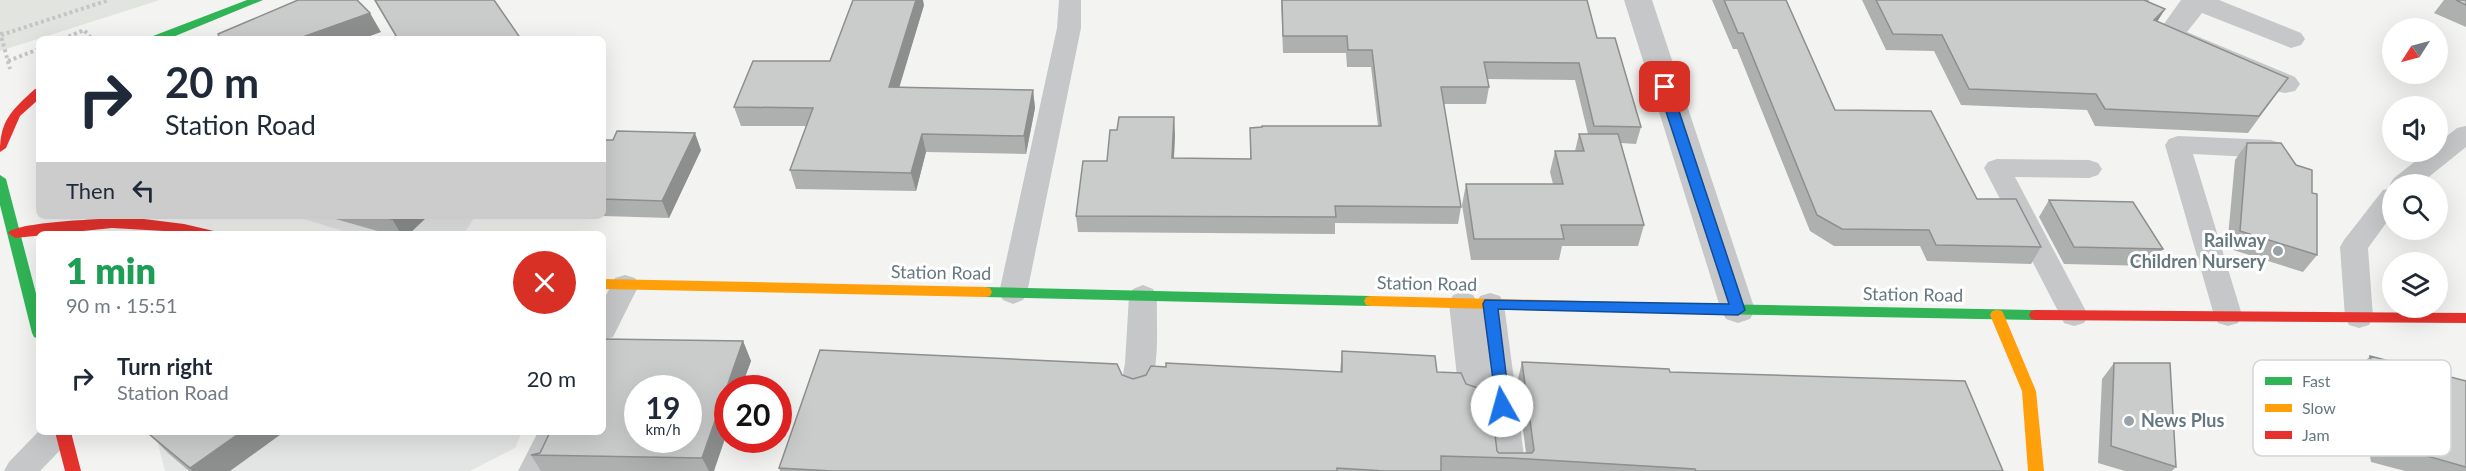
<!DOCTYPE html>
<meta charset="utf-8">
<style>
body{margin:0;font-family:Lato,sans-serif;background:#f2f2f3;color:#1f2937;height:100vh;display:flex;flex-direction:column;font-size:22px;white-space:nowrap}
*{box-sizing:border-box;margin:0}
p{font-size:20px;color:#747a83}
.icon{flex:none;width:33px;height:33px;fill:none;stroke:currentColor;stroke-width:2;stroke-linecap:round;stroke-linejoin:round}
.map{position:relative;flex:1;overflow:hidden}
.sheet{position:absolute;left:36px;top:231px;width:570px;height:204px;display:flex;flex-direction:column;background:#fff;border-radius:9px;box-shadow:0 6px 24px #0002}
.sheet>*{flex:none}
.top-card{position:absolute;left:36px;top:36px;width:570px;height:183px;border-radius:9px;box-shadow:0 6px 24px #0002;background:#fff;color:#1f2937;overflow:hidden}
.needle{width:39px;rotate:234deg}
.buttons{position:absolute;left:2382px;top:18px;display:grid;gap:12px}
.buttons a{display:grid;place-items:center;width:66px;height:66px;border-radius:50%;background:#fff;box-shadow:0 6px 24px #0002;font-size:30px}
.speed{position:absolute;left:624px;top:375px;display:flex;gap:12px;font-size:30px;font-weight:700;text-align:center}
.speed>*{display:grid;place-content:center;width:78px;height:78px;border-radius:50%;background:#fff;box-shadow:0 6px 24px #0002;line-height:1}
.speed small{font-size:15px;font-weight:400}
.speed .limit{border:9px solid #d22;background:#fff;color:#111}
.pin{position:absolute;display:grid;place-items:center;width:51px;height:51px;color:#fff;margin:-26px;border-radius:12px;box-shadow:0 3px 9px #0006}
.me{position:absolute;width:66px;margin:-33px;rotate:353deg;stroke-linejoin:round;filter:drop-shadow(0 0 4px #0008)}
.turn{display:flex;align-items:center;gap:21px;height:126px;padding:0 30px;font-size:27px}
.turn .icon{width:78px;height:78px;stroke-width:2.5}
.turn b{display:block;font-size:42px;line-height:51px}
.then{display:flex;align-items:center;height:57px;padding:0 30px;background:#0003;gap:12px;font-size:22px}
.round{display:grid;place-items:center;flex:none;width:63px;height:63px;border-radius:32px;background:#f2f2f3}
.headline{display:flex;align-items:center;justify-content:space-between;height:102px;padding:0 30px}
h1{font-size:36px;font-weight:800;line-height:45px;color:#1e9e55}
ul{padding:0;list-style:none}
li{display:flex;align-items:center;gap:18px;height:90px;padding:0 30px}
li div{flex:1}
li b{display:block;font-size:22px}
li em{font-style:normal}
.map>svg:first-child{display:block}
.built{fill:#e3e4e4}
.green{fill:#e2e5df}
.lines{fill:none;stroke-linecap:round;stroke-linejoin:round}
.path{stroke:#c3c5c6;stroke-width:4;stroke-dasharray:3 3;stroke-linecap:butt}
.lane{fill:#c5c7c8;fill-rule:evenodd}
.street{fill:#c5c7c8;fill-rule:evenodd}
.fast{fill:#30b455;fill-rule:evenodd}
.slow{fill:#ff9f0a;fill-rule:evenodd}
.jam{fill:#e5322d;fill-rule:evenodd}
.wall{fill:#aeafaf}
.shaded-wall{fill:#8d8f8f}
.building{fill:#cacccc;stroke:#8d8f8f;stroke-width:1.5;fill-rule:evenodd}
.route{fill:#1a73e8;stroke:#114b97;stroke-width:1.5}
.poi-dot{fill:#97a3a8;stroke:#fff;stroke-width:2}
.labels{text-anchor:middle;stroke-width:6;stroke-linejoin:round;paint-order:stroke}
.poi-label{font-size:18px;font-weight:bold;fill:#657880;stroke:#fff;text-anchor:end}
.street-label{font-size:18px;fill:#657880;stroke:#fff}
.key{fill:#fff;stroke:#d1d6d9;stroke-width:1.5}
.key-label{font-size:16px;fill:#657880}
</style>
<div class="map">
<svg width="2466" height="471" viewBox="0 0 2466 471">
<rect width="100%" height="100%" fill="#f3f3f2"/>
<path class="built" d="M294,216h181l-11,18h-111z
M155,432h367l-7,16 -45,23h-305z"/>
<path class="green" d="M0,0h160l-160,51z"/>
<g class="lines">
<path class="path" d="M0,32l10,37
M1,35l108,-35
M63,39l21,-9 8,9
M8,61l31,-12"/>
<path class="lane" d="M1059,0h22v28l-54,265 -4,7 -10,4 -10,-4 -4,-7 58,-265z
M2466,126v21l-46,37h-28v31l-24,33 5,69 -4,8 -10,3 -10,-3 -4,-8 -5,-70 4,-7 39,-50 9,-2 -2,-4 4,-6 33,-26h11v-9l19,-15z
M2178,136l93,4 9,3 4,6 -4,6 -9,3 -78,-4 49,161 -4,8 -10,3 -10,-3 -4,-8 -49,-170 4,-6z
M1997,159l92,1 9,3 4,6 -4,6 -9,3 -74,-1 73,138 -4,8 -10,3 -10,-3 -4,-8 -76,-147 4,-6z
M625,275l10,3 4,7 -26,52 -10,3v-39l12,-23z
M1143,285l10,4 4,7c-1,31 4,71 -10,98l-11,4 -11,-4 -4,-8 4,-23 4,-67 4,-7z
M1463,292l10,3 4,7 3,-6 10,-3 10,3 4,8 22,167h-32l-8,-71 -1,3 -11,4 -11,-4 -4,-8 -10,-92 4,-8z
M39,431l34,1 -4,9 -29,30h-36l5,-9z
M538,432h30l-18,39h-32z"/>
<path class="street" d="M1624,0h28l103,310 -5,9 -12,4 -12,-4 -5,-9z
M2181,0h38l82,33 4,6 -4,6 -10,3 -89,-35 -15,19 108,45 5,7 -5,7 -10,2 -10,-2 -115,-50 -4,-6z"/>
<path class="fast" d="M247,0h16l-95,39h-17l2,-3z
M0,175l6,4 33,126v34l-5,-2 -2,-4 -32,-128z
M985,287l386,9 5,1 2,4 -2,4 -5,1 -386,-9 -5,-1 -2,-4 2,-4z
M1711,304l325,6 5,1 2,4 -2,4 -5,1 -325,-6 -5,-1 -2,-4 2,-4z"/>
<path class="slow" d="M603,279l382,8 5,1 2,4 -2,4 -5,1 -382,-8z
M1371,296l340,8 5,1 2,4 -2,4 -5,1 -340,-8 -5,-1 -2,-4 2,-4z
M1997,310l5,1 2,4 32,76 8,80h-16l-6,-80 -32,-76 2,-4z"/>
<path class="jam" d="M39,88v11l-19,17 -14,32 -6,4c0,-32 12,-42 35,-63z
M136,218l48,6 30,7 2,3 -104,-6 -97,10 -7,-5c9,-12 108,-15 128,-15z
M2036,310l430,3v10l-430,-3 -5,-1 -2,-4 2,-4z
M55,432h16l10,39h-16z"/>
</g>
<path class="wall" d="M374,0h120l27,39h-124z
M1281,0h306l10,38 44,89 -5,17 -15,-1 23,82 -6,21h-76l-3,14h-88l-9,-55 4,-21h87l-3,-12 5,-21h20l4,-17h9l-13,-54 -88,-1 2,8 -3,17h-42l17,103 -3,17 -123,-1v11l-257,-2 -2,-16 31,-55 68,-27 -1,24 76,1v-31l128,-2 -7,-59h-24l-1,-14h-63z
M1712,0h74l49,110 142,89 64,48 -10,17 -104,-3 -7,-15h-86l-24,-15 -73,-182h-4z
M1862,0h287l-1,2 17,7 -8,13 131,56 -40,55 -153,-7 -8,-16 -126,-5 -27,-54 -48,-1z
M2444,0h22v27l-32,-14z
M924,5l-25,82 134,3 2,18 -9,46 -100,-2 -10,39 -120,-2 -6,-19 16,-44h-65l-7,-19 96,-46z
M603,140l98,10 -32,68 -66,-2z
M2247,143l65,50 5,62 -14,17 -76,-24 8,-88z
M2049,200l114,49 -12,17 -87,-2 -25,-47z
M325,216h103l-19,18h-21z
M743,341l8,20 -10,27h-13l-14,83h-173l-10,-16 9,-2z
M1342,351l95,21 62,81h27l-9,-70 5,-21 148,10 333,99h-1223l-1,-3 354,-89 207,-7z
M2370,356l96,25v90h-61l-34,-9 -16,-90z
M2114,363l62,104 -4,4h-47l-27,-8 4,-84z
M149,434l81,37h-41l-21,-18z"/>
<path class="shaded-wall" d="M916,0h7l1,5 -30,100 -5,-18z
M2165,9l-10,16 -1,-5z
M370,13l11,19 -19,7h-65z
M1033,90l2,18 -9,46 -2,-18z
M1174,117l1,17 -2,41 -1,-17z
M695,133l6,17 -32,68 -7,-17z
M922,134l4,18 -10,39 -5,-18z
M394,216h34l-19,18h-8l-9,-15z
M743,341l8,20 -10,27h-13v42l-14,41h-5l-7,-13z
M241,432h43l-54,39h-38l-2,-3z"/>
<path class="building" d="M298,0h59l13,13 -73,26h-77l-2,-5z
M375,0h119l27,39h-123z
M853,0h63l-27,87 144,3 -9,46 -102,-2 -11,39 -121,-3 23,-62 -79,-1 19,-46h77z
M1282,0h305l10,38h18l26,89 -47,-1 -15,-63 -95,-1 5,25h-48l20,120 -126,-1 1,11 -260,-1 7,-55h24l3,-31h7l2,-13h55l-2,41 79,1 -1,-31 12,-1v-1h119l-9,-76h-24l-1,-14h-64z
M1724,0h62l49,110 96,1 46,88h39l25,48 -105,-2 -7,-15 -87,-1 -25,-14 -74,-182h-5z
M1876,0h268l21,9 -11,11 134,58 -29,38 -154,-7 -9,-15 -127,-5 -27,-54 -49,-1z
M2456,0h10v5z
M617,131l78,2 -33,68 -59,-2v-59h10z
M1579,134h39l26,91h-83l3,14h-90l-8,-55h97l-8,-33h29z
M2247,143h34l15,22 16,5v23l5,1v61l-77,-24z
M2049,200l84,2 30,47 -89,-2z
M382,216h12l-2,3z
M603,339l140,2 -41,117 -171,-3 9,-2 10,-21h53zM638,388h50v52h-50z
M820,350l297,14 5,11 11,4 13,-4 5,-9 15,1v-4l176,9v-21l93,5 2,16 24,1 5,11 12,4 11,-3 8,66 2,2h33l2,-3 -12,-88 147,7 1,3 295,9 38,90h-307l-1,-2 -184,-11 -70,-2v15h-56l-48,-3v3h-505l-53,-3z
M2370,356l96,25v86l-78,-22z
M2114,363h56l6,104 -65,-21z
M152,432h89l-51,36 -41,-34z"/>
<path class="route" d="M1665,83l6,4 74,223 -7,5 -240,-6 12,97 -2,4 -6,2 -5,-2 -14,-106 2,-4 244,4 -71,-217z"/>
<g class="poi-dot">
<circle cx="2278" cy="251" r="6"/>
<circle cx="2129" cy="421" r="6"/>
</g>
<g class="labels">
<g class="poi-label">
<text x="2266" y="247">Railway<tspan x="2266" dy="21">Children Nursery</tspan></text>
<text x="2141" y="427" text-anchor="start">News Plus</text>
</g>
<g class="street-label">
<text transform="translate(941 273) rotate(1)" y="6">Station Road</text>
<text transform="translate(1427 284) rotate(1)" y="6">Station Road</text>
<text transform="translate(1913 295) rotate(1)" y="6">Station Road</text>
</g>
</g>
<rect x="2253" y="360" width="198" height="96" rx="9" class="key"/>
<rect x="2265" y="377" width="27" height="8" fill="#30b455"/>
<rect x="2265" y="404" width="27" height="8" fill="#ff9f0a"/>
<rect x="2265" y="431" width="27" height="8" fill="#e5322d"/>
<g class="key-label">
<text x="2302" y="387">Fast</text>
<text x="2302" y="414">Slow</text>
<text x="2302" y="441">Jam</text>
</g>
</svg>
<div class="buttons">
<a><svg class="needle" viewBox="-14 -14 28 28"><path d="M0-13l5 13h-10z" fill="#e53935"/><path d="M0 13l5-13h-10z" fill="#747a83"/></svg></a>
<a><svg class="icon" aria-label="sound" viewBox="0 0 24 24"><path d="M4 9h4l5-4v14l-5-4H4zM17 9q2 3 0 6"/></svg></a>
<a><svg class="icon" aria-label="search" viewBox="0 0 24 24"><circle cx="10" cy="10" r="6"/><path d="M15 15l6 6"/></svg></a>
<a><svg class="icon" aria-label="layers" viewBox="0 0 24 24"><path d="M12 4l9 5-9 5-9-5zM3 14l9 5 9-5"/></svg></a>
</div>
<div class="speed"><div>19<small>km/h</small></div><div class="limit">20</div></div>
<div class="pin" style="left:1665px;top:87px;background:#d93025"><svg class="icon" aria-label="arrive" viewBox="0 0 24 24"><path d="M6 21V4h12l-3 4 3 4H6"/></svg></div>
<svg class="me" style="left:1502px;top:406px" viewBox="-20 -20 40 40"><circle r="19" fill="#fff"/><path d="M0-13L10 11 0 6-10 11z" fill="#1a73e8"/></svg>
<div class="top-card">
<div class="turn"><svg class="icon" aria-label="right" viewBox="0 0 24 24"><path d="M7 20v-9h11M14 6l5 5-5 5"/></svg><div><b>20 m</b>Station Road</div></div>
<div class="then">Then<svg class="icon" aria-label="left" viewBox="0 0 24 24"><path d="M17 20v-9H6M10 6l-5 5 5 5"/></svg></div>
</div>
<section class="sheet">
<div class="headline"><div><h1>1 min</h1><p>90 m · 15:51</p></div><a class="round" style="background:#d93025;color:#fff"><svg class="icon" aria-label="close" viewBox="0 0 24 24"><path d="M6 6l12 12M18 6L6 18"/></svg></a></div>
<ul>
<li><svg class="icon" aria-label="right" viewBox="0 0 24 24"><path d="M7 20v-9h11M14 6l5 5-5 5"/></svg><div><b>Turn right</b><p>Station Road</p></div><em>20 m</em></li>
</ul>
</section>
</div>
